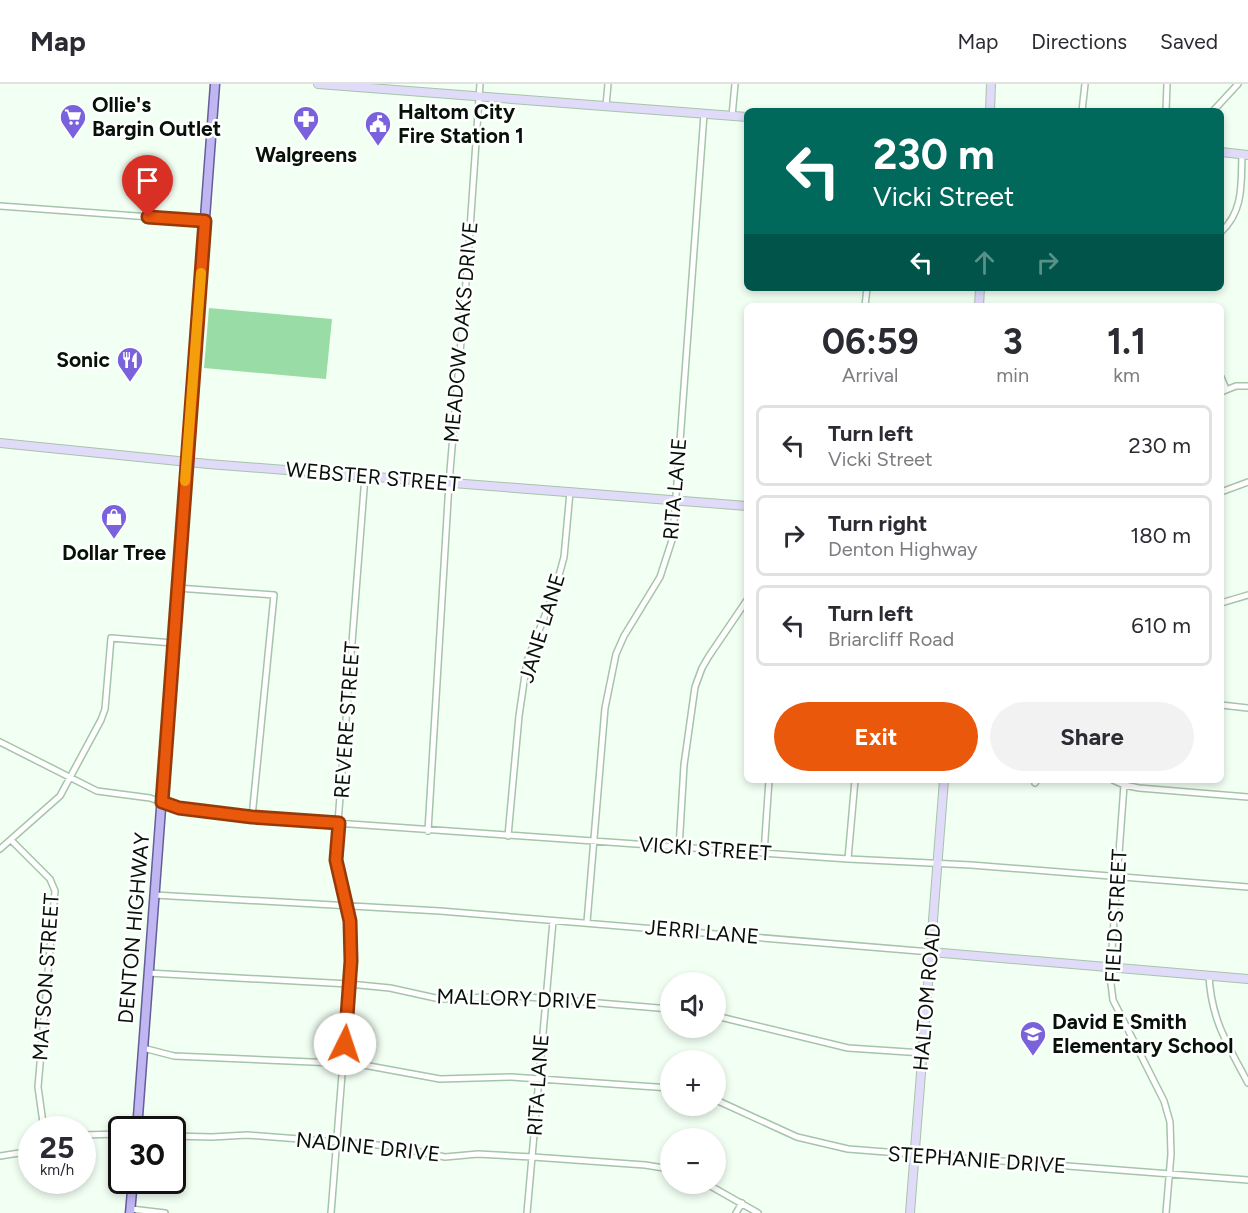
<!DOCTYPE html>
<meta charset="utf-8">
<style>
body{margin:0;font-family:Figtree,sans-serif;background:#f2f2f3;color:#2b2b33;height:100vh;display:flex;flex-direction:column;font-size:22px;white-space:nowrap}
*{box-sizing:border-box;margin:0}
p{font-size:20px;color:#7c7c81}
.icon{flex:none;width:33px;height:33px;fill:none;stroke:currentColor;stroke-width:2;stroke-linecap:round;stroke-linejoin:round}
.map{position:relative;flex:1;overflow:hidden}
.sheet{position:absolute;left:744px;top:219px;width:480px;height:480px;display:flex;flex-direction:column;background:#fff;border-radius:9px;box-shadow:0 3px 9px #0003}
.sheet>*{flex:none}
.banner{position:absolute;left:744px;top:24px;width:480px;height:183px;border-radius:9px;box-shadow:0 3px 9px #0003;background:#00695c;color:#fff;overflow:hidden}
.fabs{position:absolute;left:660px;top:888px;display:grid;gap:12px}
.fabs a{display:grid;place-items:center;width:66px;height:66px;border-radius:50%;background:#fff;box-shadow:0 3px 9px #0003;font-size:30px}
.speed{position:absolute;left:18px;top:1032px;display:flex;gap:12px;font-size:30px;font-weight:700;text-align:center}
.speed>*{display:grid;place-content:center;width:78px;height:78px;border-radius:50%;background:#fff;box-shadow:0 3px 9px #0003;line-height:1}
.speed small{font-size:15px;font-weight:400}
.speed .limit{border:3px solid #111;border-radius:9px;background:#fff;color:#111}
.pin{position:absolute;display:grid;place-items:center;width:51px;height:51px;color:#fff;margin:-62px -26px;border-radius:50% 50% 50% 0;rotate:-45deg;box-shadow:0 0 6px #0007}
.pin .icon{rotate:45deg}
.me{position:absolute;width:66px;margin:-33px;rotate:4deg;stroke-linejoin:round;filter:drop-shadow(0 0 4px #0008)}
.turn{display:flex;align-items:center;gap:21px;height:126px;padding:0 30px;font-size:27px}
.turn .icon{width:78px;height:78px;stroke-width:2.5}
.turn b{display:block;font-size:42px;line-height:51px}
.lanes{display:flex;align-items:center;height:57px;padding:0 30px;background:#0003;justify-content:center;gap:30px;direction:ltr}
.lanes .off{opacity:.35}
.eta{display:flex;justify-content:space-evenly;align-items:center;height:102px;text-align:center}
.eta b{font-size:36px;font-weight:700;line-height:42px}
.cta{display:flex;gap:12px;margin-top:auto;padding:12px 30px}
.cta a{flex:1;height:69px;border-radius:36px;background:#ea580c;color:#fff;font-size:24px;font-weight:700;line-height:69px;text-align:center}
.cta a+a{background:#f2f2f3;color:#2b2b33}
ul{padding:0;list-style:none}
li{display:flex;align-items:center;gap:18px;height:81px;margin:0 12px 9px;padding:0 18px;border:3px solid #e1e1e2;border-radius:9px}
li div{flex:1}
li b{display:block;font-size:22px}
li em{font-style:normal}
header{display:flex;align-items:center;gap:36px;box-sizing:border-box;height:84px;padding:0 30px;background:#fff;border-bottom:2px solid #e1e1e2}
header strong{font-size:28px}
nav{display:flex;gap:33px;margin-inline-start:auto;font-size:21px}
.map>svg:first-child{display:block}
.green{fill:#9adca5}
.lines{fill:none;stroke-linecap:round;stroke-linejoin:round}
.street-casing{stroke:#a6c4aa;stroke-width:8}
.secondary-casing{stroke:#a6c4aa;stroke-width:10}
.primary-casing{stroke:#645e9b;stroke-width:11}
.street{stroke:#fff;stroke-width:5}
.secondary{stroke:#e0dbf9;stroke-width:8}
.primary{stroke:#c0b7f2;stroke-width:8}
.route-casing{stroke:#983908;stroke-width:15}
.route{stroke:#ea580c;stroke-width:10}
.slow{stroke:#f59e0b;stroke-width:10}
.labels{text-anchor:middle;stroke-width:5;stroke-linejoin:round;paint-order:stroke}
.poi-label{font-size:21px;font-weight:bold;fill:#061108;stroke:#fff;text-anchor:start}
.street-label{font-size:21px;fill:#061108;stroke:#fff}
</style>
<header>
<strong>Map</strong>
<nav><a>Map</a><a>Directions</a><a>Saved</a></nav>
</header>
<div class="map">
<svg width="1248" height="1129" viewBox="0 0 1248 1129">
<rect width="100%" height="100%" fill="#f2fff3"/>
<path class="green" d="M209,224l123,11 -6,60 -122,-11z"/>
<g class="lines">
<g class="street-casing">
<path id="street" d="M606,22l2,-22
M1082,27l3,-27
M1166,27l1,-27
M1213,27l25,-27
M732,32l3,-32
M0,122l205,15
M1221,148c23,-21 20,-49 21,-78
M865,222l2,-18
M1221,293l5,12
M1221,308l15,-6h12
M1221,408l27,-10
M177,504l97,7 -22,222
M1221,519l27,-8
M1221,621l27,3
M0,658l97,49 53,7 29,10 73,9 596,42 123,6 277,22
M1113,696l11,5 15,3 109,9
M1035,699l2,-3
M1124,701l-14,191 3,24 51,101 6,21 1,32 -5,59
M428,747l21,-348 19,-225 12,-174
M508,752l11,-120 8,-55 28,-71 9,-33 6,-65
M11,756l39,39 5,12 -17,196 6,43
M679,764l5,-83 11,-78 7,-19 7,-12 38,-56
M0,765l60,-53 41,-76 4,-11 6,-71 62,5
M764,769l5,-73
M848,775l7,-79
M154,811l286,16 491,41
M587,838l18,-214 11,-54 8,-18 36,-59 13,-40 31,-423
M148,889l201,11 41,4 50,11 76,-3 154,13
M1209,891c2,45 19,70 39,108
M716,932l132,32 75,5
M143,964l31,8 184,8 82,15 71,-2 159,11
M716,1016l81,37 51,12 400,31
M82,1051l40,-1
M172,1052l40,1 35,-2 143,11 55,11 33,-3 55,3 112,8 25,4
M0,1072l32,-5
M707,1100l51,29
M131,1125l34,4
M331,1129l20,-252 -2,-40 -13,-61v-12l29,-372
M527,1129l26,-292
M736,1129l6,-10"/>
</g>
<g class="secondary-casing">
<path id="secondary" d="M318,0l429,33
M990,27l1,-27
M1221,68l27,3
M979,222l1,-18
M0,359l208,21 539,42
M931,868l317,27
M910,1129l34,-433"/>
</g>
<g class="primary-casing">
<path id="primary" d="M137,1046l78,-1046
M130,1129l3,-33"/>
</g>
<use href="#street" class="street"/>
<use href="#secondary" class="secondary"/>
<use href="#primary" class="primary"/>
</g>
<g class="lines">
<g class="route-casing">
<path id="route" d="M148,133l57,4 -43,581 17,6 73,9 87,6 -3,37 14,61 1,40 -6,83"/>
</g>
<use href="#route" class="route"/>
<path class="slow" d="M185,397l16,-208"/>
</g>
<defs>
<g id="supermarket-pin" transform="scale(1.35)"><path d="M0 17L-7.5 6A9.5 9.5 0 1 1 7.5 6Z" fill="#7b62dd" stroke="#fff"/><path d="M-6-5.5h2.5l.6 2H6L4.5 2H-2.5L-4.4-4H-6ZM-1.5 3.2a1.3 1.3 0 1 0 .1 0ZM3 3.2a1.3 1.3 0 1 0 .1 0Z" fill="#fff"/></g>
<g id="pharmacy-pin" transform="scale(1.35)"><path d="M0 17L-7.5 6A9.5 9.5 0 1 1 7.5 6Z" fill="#7b62dd" stroke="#fff"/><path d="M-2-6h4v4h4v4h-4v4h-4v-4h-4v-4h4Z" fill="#fff"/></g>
<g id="civic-pin" transform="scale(1.35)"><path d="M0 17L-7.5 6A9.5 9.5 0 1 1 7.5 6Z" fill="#7b62dd" stroke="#fff"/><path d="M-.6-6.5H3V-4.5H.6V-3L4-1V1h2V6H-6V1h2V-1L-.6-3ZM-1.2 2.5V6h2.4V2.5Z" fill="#fff"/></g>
<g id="restaurant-pin" transform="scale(1.35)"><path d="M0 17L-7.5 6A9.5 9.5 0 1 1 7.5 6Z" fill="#7b62dd" stroke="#fff"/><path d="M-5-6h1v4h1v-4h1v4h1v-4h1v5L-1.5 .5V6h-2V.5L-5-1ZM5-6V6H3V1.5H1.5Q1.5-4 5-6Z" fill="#fff"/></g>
<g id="shop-pin" transform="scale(1.35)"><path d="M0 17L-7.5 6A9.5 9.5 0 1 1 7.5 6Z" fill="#7b62dd" stroke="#fff"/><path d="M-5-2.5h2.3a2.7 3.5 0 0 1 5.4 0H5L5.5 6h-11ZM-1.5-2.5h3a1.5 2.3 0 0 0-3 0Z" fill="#fff"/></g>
<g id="school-pin" transform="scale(1.35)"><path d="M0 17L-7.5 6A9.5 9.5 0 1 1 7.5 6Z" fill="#7b62dd" stroke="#fff"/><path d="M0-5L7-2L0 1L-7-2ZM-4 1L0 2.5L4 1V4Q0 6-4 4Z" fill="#fff"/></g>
</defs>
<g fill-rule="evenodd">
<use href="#supermarket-pin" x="73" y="33"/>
<use href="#pharmacy-pin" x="306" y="35"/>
<use href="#civic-pin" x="378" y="40"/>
<use href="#restaurant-pin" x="130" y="276"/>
<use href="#shop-pin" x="114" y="433"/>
<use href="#school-pin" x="1033" y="950"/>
</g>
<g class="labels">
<g class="poi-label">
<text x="92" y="28">Ollie's<tspan x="92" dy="24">Bargin Outlet</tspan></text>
<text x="398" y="35">Haltom City<tspan x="398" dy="24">Fire Station 1</tspan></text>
<text x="306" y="78" text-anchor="middle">Walgreens</text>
<text x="110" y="283" text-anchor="end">Sonic</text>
<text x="114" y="476" text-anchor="middle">Dollar Tree</text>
<text x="1052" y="945">David E Smith<tspan x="1052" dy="24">Elementary School</tspan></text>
</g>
<g class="street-label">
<text transform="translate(461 248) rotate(-85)" y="7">MEADOW OAKS DRIVE</text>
<text transform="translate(373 393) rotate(5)" y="7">WEBSTER STREET</text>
<text transform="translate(675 405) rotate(-85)" y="7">RITA LANE</text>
<text transform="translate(542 544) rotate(-73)" y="7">JANE LANE</text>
<text transform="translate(347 636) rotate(-86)" y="7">REVERE STREET</text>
<text transform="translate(705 765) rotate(4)" y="7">VICKI STREET</text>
<text transform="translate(1116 832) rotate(-87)" y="7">FIELD STREET</text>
<text transform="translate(134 844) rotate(-85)" y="7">DENTON HIGHWAY</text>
<text transform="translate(702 848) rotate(5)" y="7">JERRI LANE</text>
<text transform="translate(46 893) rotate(-86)" y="7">MATSON STREET</text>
<text transform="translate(927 913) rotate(-85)" y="7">HALTOM ROAD</text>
<text transform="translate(517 915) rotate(2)" y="7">MALLORY DRIVE</text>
<text transform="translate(538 1001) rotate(-86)" y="7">RITA LANE</text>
<text transform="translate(368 1063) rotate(6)" y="7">NADINE DRIVE</text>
<text transform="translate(977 1076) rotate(4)" y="7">STEPHANIE DRIVE</text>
</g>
</g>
</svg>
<div class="fabs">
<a><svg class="icon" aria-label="sound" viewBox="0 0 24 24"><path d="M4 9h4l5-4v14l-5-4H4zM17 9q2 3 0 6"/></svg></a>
<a>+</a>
<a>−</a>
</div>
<div class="speed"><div>25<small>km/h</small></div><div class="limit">30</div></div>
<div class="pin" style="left:148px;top:133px;background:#d93025"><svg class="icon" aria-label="arrive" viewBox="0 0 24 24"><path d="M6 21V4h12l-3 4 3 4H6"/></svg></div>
<svg class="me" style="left:345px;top:960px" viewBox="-20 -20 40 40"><circle r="19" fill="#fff"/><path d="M0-13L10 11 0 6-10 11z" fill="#ea580c"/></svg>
<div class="banner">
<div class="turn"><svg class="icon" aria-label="left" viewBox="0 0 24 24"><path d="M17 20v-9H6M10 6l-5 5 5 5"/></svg><div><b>230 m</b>Vicki Street</div></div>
<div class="lanes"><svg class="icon" aria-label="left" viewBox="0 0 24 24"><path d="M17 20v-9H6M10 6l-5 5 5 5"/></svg><svg class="icon off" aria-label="ahead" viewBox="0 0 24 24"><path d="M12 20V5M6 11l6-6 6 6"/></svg><svg class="icon off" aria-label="right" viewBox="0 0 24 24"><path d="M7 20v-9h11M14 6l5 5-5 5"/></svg></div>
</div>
<section class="sheet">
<div class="eta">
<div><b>06:59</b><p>Arrival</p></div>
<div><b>3</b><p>min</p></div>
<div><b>1.1</b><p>km</p></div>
</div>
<ul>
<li><svg class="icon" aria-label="left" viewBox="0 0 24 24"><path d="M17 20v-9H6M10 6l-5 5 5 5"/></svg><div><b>Turn left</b><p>Vicki Street</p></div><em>230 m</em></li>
<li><svg class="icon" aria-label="right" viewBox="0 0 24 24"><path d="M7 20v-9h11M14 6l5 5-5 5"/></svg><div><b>Turn right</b><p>Denton Highway</p></div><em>180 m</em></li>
<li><svg class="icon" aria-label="left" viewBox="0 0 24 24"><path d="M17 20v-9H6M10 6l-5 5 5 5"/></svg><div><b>Turn left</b><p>Briarcliff Road</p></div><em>610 m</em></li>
</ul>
<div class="cta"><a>Exit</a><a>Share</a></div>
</section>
</div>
